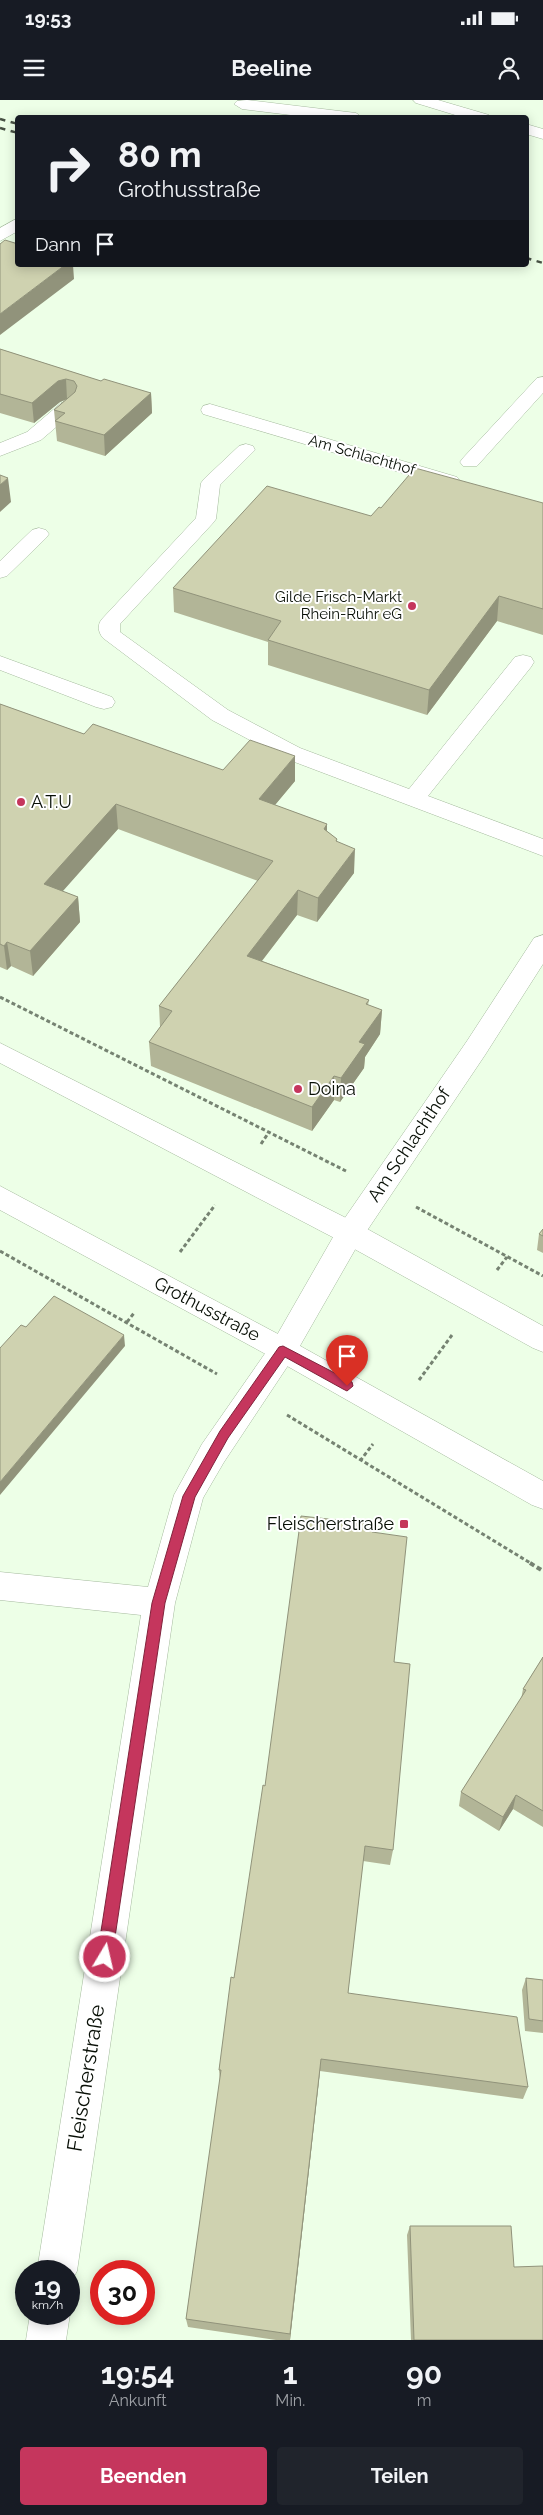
<!DOCTYPE html>
<html lang="de">
<meta charset="utf-8">
<style>
body{margin:0;font-family:Raleway,sans-serif;background:#20242c;color:#f1f3f6;height:100vh;display:flex;flex-direction:column;font-size:19px;white-space:nowrap}
*{box-sizing:border-box;margin:0}
p{font-size:16px;color:#9ea1a6}
.icon{flex:none;width:28px;height:28px;fill:none;stroke:currentColor;stroke-width:2;stroke-linecap:round;stroke-linejoin:round}
.map{position:relative;height:2240px;overflow:hidden}
.sheet{display:flex;flex-direction:column;background:#171b24;flex:1}
.sheet>*{flex:none}
.guide{position:absolute;left:15px;top:15px;width:514px;height:152px;border-radius:5px;box-shadow:0 2px 12px #0003;background:#171b24;color:#f1f3f6;overflow:hidden}
.speed{position:absolute;left:15px;top:2160px;display:flex;gap:10px;font-size:25px;font-weight:700;text-align:center}
.speed>*{display:grid;place-content:center;width:65px;height:65px;border-radius:50%;background:#171b24;box-shadow:0 2px 12px #0003;line-height:1}
.speed small{font-size:12px;font-weight:400}
.speed .limit{border:8px solid #d22;background:#fff;color:#111}
.pin{position:absolute;display:grid;place-items:center;width:42px;height:42px;color:#fff;margin:-51px -21px;border-radius:50% 50% 50% 0;rotate:-45deg;box-shadow:0 0 5px #0007}
.pin .icon{rotate:45deg}
.me{position:absolute;width:55px;margin:-28px;rotate:9deg;stroke-linejoin:round;filter:drop-shadow(0 0 4px #0008)}
.turn{display:flex;align-items:center;gap:18px;height:105px;padding:0 20px;font-size:22px}
.turn .icon{width:65px;height:65px;stroke-width:2.5}
.turn b{display:block;font-size:35px;line-height:42px}
.then{display:flex;align-items:center;height:48px;padding:0 20px;background:#0003;gap:10px;font-size:19px}
.eta{display:flex;justify-content:space-evenly;align-items:center;height:85px;text-align:center}
.eta b{font-size:30px;font-weight:700;line-height:35px}
.cta{display:flex;gap:10px;margin-top:auto;padding:10px 20px}
.cta a{flex:1;height:58px;border-radius:5px;background:#c5365d;color:#fff;font-size:20px;font-weight:700;line-height:58px;text-align:center}
.cta a+a{background:#20242c;color:#f1f3f6}
.status{display:flex;justify-content:space-between;align-items:center;height:35px;padding:0 25px;background:#171b24;direction:ltr}
.status svg{height:14px;fill:currentColor}
header{display:flex;justify-content:space-between;align-items:center;height:65px;padding:0 20px;background:#171b24;font-size:22px;font-weight:700}
.map>svg:first-child{display:block}
.lines{fill:none;stroke-linecap:round;stroke-linejoin:round}
.minor-casing{stroke:#a5ba9e;stroke-width:1}
.major-casing{stroke:#a5ba9e;stroke-width:1}
.path-far1{stroke:#768372;stroke-width:3;stroke-dasharray:4 2.5;stroke-linecap:butt}
.path{stroke:#768372;stroke-width:4;stroke-dasharray:5 3;stroke-linecap:butt}
.minor{fill:#fff;fill-rule:evenodd}
.major{fill:#fff;fill-rule:evenodd}
.rail{stroke:#475144;stroke-width:2.5;stroke-dasharray:5.5 5.5;stroke-linecap:butt}
.wall{fill:#b2b597}
.shaded-wall{fill:#91937b}
.building{fill:#cfd2b0;stroke:#91937b}
.route{fill:#c5365d;stroke:#80233c}
.poi-dot{fill:#c5365d;stroke:#fff;stroke-width:2}
.labels{text-anchor:middle;stroke-width:4;stroke-linejoin:round;paint-order:stroke}
.far-street-label{font-size:15px;fill:#080f06;stroke:#fff}
.far-poi-label{font-size:15px;fill:#080f06;stroke:#fff;text-anchor:end}
.poi-label{font-size:18px;fill:#080f06;stroke:#fff;text-anchor:start}
.street-label{font-size:18px;fill:#080f06;stroke:#fff}
.near-street-label{font-size:21px;fill:#080f06;stroke:#fff}
</style>
<div class="status"><b>19:53</b><svg viewBox="0 0 49 12"><path d="M0 12V9h3v3zM5 12V6h3v6zM10 12V3h3v9zM15 12V0h3v12zM26 1h20v11H26zM47 4h2v5h-2z"/></svg></div>
<header><svg class="icon" aria-label="menu" viewBox="0 0 24 24"><path d="M4 6h16M4 12h16M4 18h16"/></svg>Beeline<svg class="icon" aria-label="person" viewBox="0 0 24 24"><circle cx="12" cy="8" r="4"/><path d="M4 21q1-7 8-7t8 7"/></svg></header>
<div class="map">
<svg width="543" height="2240" viewBox="0 0 543 2240">
<rect width="100%" height="100%" fill="#edffe7"/>
<g class="lines">
<g class="minor-casing">
<path id="minor" d="M247,0l109,13 7,5h-48l-73,-9 -8,-5 3,-3z
M413,0h25l51,15 2,3h-26l-49,-15z
M526,24l17,5v10l-17,-5z
M18,118v13l-18,10v-13z
M543,277v16l-66,73h-14l-3,-4 3,-4 74,-80z
M68,301l7,2 2,4 -2,4 -34,29 -41,16v-13l27,-11 34,-29z
M210,304l247,73 3,4 -3,4h-14l-240,-71 -2,-4 2,-4z
M246,344l7,2 2,4 -35,35 -4,34 -3,4 -93,101v8l108,78 72,38 109,41 106,-132 8,-2 8,2 3,5 -3,5 -103,129 115,43v17l-259,-98 -72,-38 -109,-82c-5,-6 -6,-13 -1,-19l94,-101 5,-35 3,-4 35,-33z
M39,428l7,2 3,4 -3,4 -39,38 -7,2v-17l32,-31z
M0,556l112,41 3,5 -3,5 -8,2 -8,-2 -96,-37z
M543,835v29l-58,91 -125,186 -67,117 -69,104 -21,36 -28,105 -98,668 -8,15v-15h-32l104,-656 -141,-15v-28l148,15 26,-92 28,-51 71,-102 67,-117 127,-184 67,-103z
M69,2211l1,3 -4,26h-40l4,-26h39z"/>
</g>
<g class="major-casing">
<path id="major" d="M0,943l360,182 183,101v26l-10,-4 -193,-107 -340,-178z
M0,1086l293,156 250,139v28l-11,-4 -259,-147 -273,-148z"/>
</g>
<path class="path-far1" d="M0,897l346,174
M261,1044l8,-12
M416,1107l127,69
M0,1151l217,123
M180,1152l35,-47
M497,1170l10,-13
M127,1222l7,-9
M419,1280l33,-45
M287,1315l245,149
M360,1361l13,-17"/>
<path class="path" d="M530,1463l13,8"/>
<use href="#minor" class="minor"/>
<use href="#major" class="major"/>
<path class="rail" d="M0,19l18,5
M0,28l18,5
M526,158l17,5"/>
</g>
<path class="wall" d="M0,249l101,32 50,12 1,20 -47,43 -48,-15 -3,-31 11,-10 -5,2 -26,21 -34,-10z
M543,403v132l-46,-14 -70,94 -159,-50v-23l-94,-30 -1,-24 198,-72 10,-8z
M0,604l84,30 139,36 72,11 -20,24 52,19v7l10,8v3l17,31 -37,49 -20,-7 -35,46 107,39 -1,5 14,5 -2,24 -15,23 -1,11 -24,34 -6,-2 -22,31 -161,-65 -2,-24 11,-15 -1,-21 99,-125 -140,-52 -56,62 16,6 2,25 -47,54 -22,-10 -4,4 -7,-3z
M543,1129v24l-6,-3 2,-16z
M372,1432l22,130 -1,188 -3,15 -27,-4 -15,132 180,94 -5,12 -203,-28 -30,269h-14l-88,-13 -2,-8 34,-238 -1,-11 15,-92 31,-192z
M543,1557v170l-30,-18 -14,22 -40,-25 2,-14 60,-93 2,-10z
M526,1878l17,2v53l-18,-2 -3,-41z
M410,2126l104,41 29,73h-132l-4,-105z"/>
<path class="shaded-wall" d="M65,165h8l1,14 -74,56v-21z
M66,279l1,20 -7,3 -26,21 -2,-20 26,-22z
M151,293l1,20 -47,43 -1,-21z
M8,378l3,24 -11,10v-27z
M499,496l-2,25 -70,94 2,-25z
M295,656v25l-36,43v-25z
M116,704l2,25 -71,80 -3,-25z
M327,724v25l-3,-20z
M355,749l-1,24 -37,49 1,-24z
M298,790l-1,25 -50,65v-24z
M78,797l2,25 -47,54 -3,-25z
M7,842l4,24 -4,4 -3,-24z
M382,910l-2,24 -15,23 -1,11 -24,34 1,-24 18,-36z
M334,976v24l-22,31v-24z
M124,1235l1,11 -125,149v-13z
M516,1695l-3,14 -14,22 4,-14z
M321,1959l-1,12 -30,269v-6z"/>
<path class="building" d="M5,140l13,4v21h47l-65,49v-70z
M0,249l101,32 3,-2 47,14 -47,42 -49,-14 10,-8 -11,-3 21,-18 2,-6 -3,-5 -8,-2 -8,2 -26,22 -32,-9z
M415,368l128,35v106l-44,-13 -70,94 -161,-50 13,-19 -108,-33 94,-102 104,30 8,-9 2,1z
M0,375l8,3 -8,7z
M0,604l84,30 9,-10 130,46 27,-30 45,16 -36,43 68,25 -3,5 13,10 -1,2 19,8 -37,49 -20,-8 -51,66 122,44 -3,4 16,6 -23,32 6,2 -24,34 -7,-2 -22,31 -163,-65 23,-31 -13,-5 114,-145 -157,-57 -72,80 34,13 -48,54 -23,-9 -3,4 -4,-2z
M543,1129v7l-4,-2z
M54,1196l70,39 -124,147v-134l21,-23 5,2z
M301,1416l72,8 -1,8 35,5 -13,125 16,2 -17,186 -28,-4 -17,147 169,24 11,70 -207,-28 -31,275 -104,-15 35,-249h-2l12,-93 3,1 29,-193 2,1z
M543,1557v154l-27,-16 -13,22 -42,-25 65,-102 -3,-1z
M526,1878l17,2v41l-14,-2z
M410,2126h101l3,41 29,-1v74h-129z"/>
<path class="route" d="M283,1246l69,36 1,4 -6,5 -4,-2 -58,-32 -57,81 -33,59 -30,106 -53,354 -2,5 -5,2 -6,-2 -2,-5 55,-354 31,-107 37,-65 59,-84z"/>
<g class="poi-dot">
<circle cx="412" cy="506" r="5"/>
<circle cx="21" cy="702" r="5"/>
<circle cx="298" cy="989" r="5"/>
<rect x="399" y="1419" width="10" height="10" rx="2.5"/>
</g>
<g class="labels">
<g class="far-street-label">
<text transform="translate(362 355) rotate(16)" y="5">Am Schlachthof</text>
</g>
<g class="far-poi-label">
<text x="402" y="502">Gilde Frisch-Markt<tspan x="402" dy="17">Rhein-Ruhr eG</tspan></text>
</g>
<g class="poi-label">
<text x="31" y="708">A.T.U</text>
<text x="308" y="995">Doina</text>
<text x="394" y="1430" text-anchor="end">Fleischerstraße</text>
</g>
<g class="street-label">
<text transform="translate(409 1045) rotate(-56)" y="6">Am Schlachthof</text>
<text transform="translate(207 1209) rotate(28)" y="6">Grothusstraße</text>
</g>
<g class="near-street-label">
<text transform="translate(86 1978) rotate(-81)" y="7">Fleischerstraße</text>
</g>
</g>
</svg>
<div class="speed"><div>19<small>km/h</small></div><div class="limit">30</div></div>
<div class="pin" style="left:347px;top:1286px;background:#d93025"><svg class="icon" aria-label="arrive" viewBox="0 0 24 24"><path d="M6 21V4h12l-3 4 3 4H6"/></svg></div>
<svg class="me" style="left:105px;top:1857px" viewBox="-20 -20 40 40"><circle r="17" fill="#c5365d" stroke="#fff" stroke-width="3"/><path d="M0-11L8 9 0 5-8 9z" fill="#fff"/></svg>
<div class="guide">
<div class="turn"><svg class="icon" aria-label="right" viewBox="0 0 24 24"><path d="M7 20v-9h11M14 6l5 5-5 5"/></svg><div><b>80 m</b>Grothusstraße</div></div>
<div class="then">Dann<svg class="icon" aria-label="arrive" viewBox="0 0 24 24"><path d="M6 21V4h12l-3 4 3 4H6"/></svg></div>
</div>
</div>
<section class="sheet">
<div class="eta">
<div><b>19:54</b><p>Ankunft</p></div>
<div><b>1</b><p>Min.</p></div>
<div><b>90</b><p>m</p></div>
</div>
<div class="cta"><a>Beenden</a><a>Teilen</a></div>
</section>
